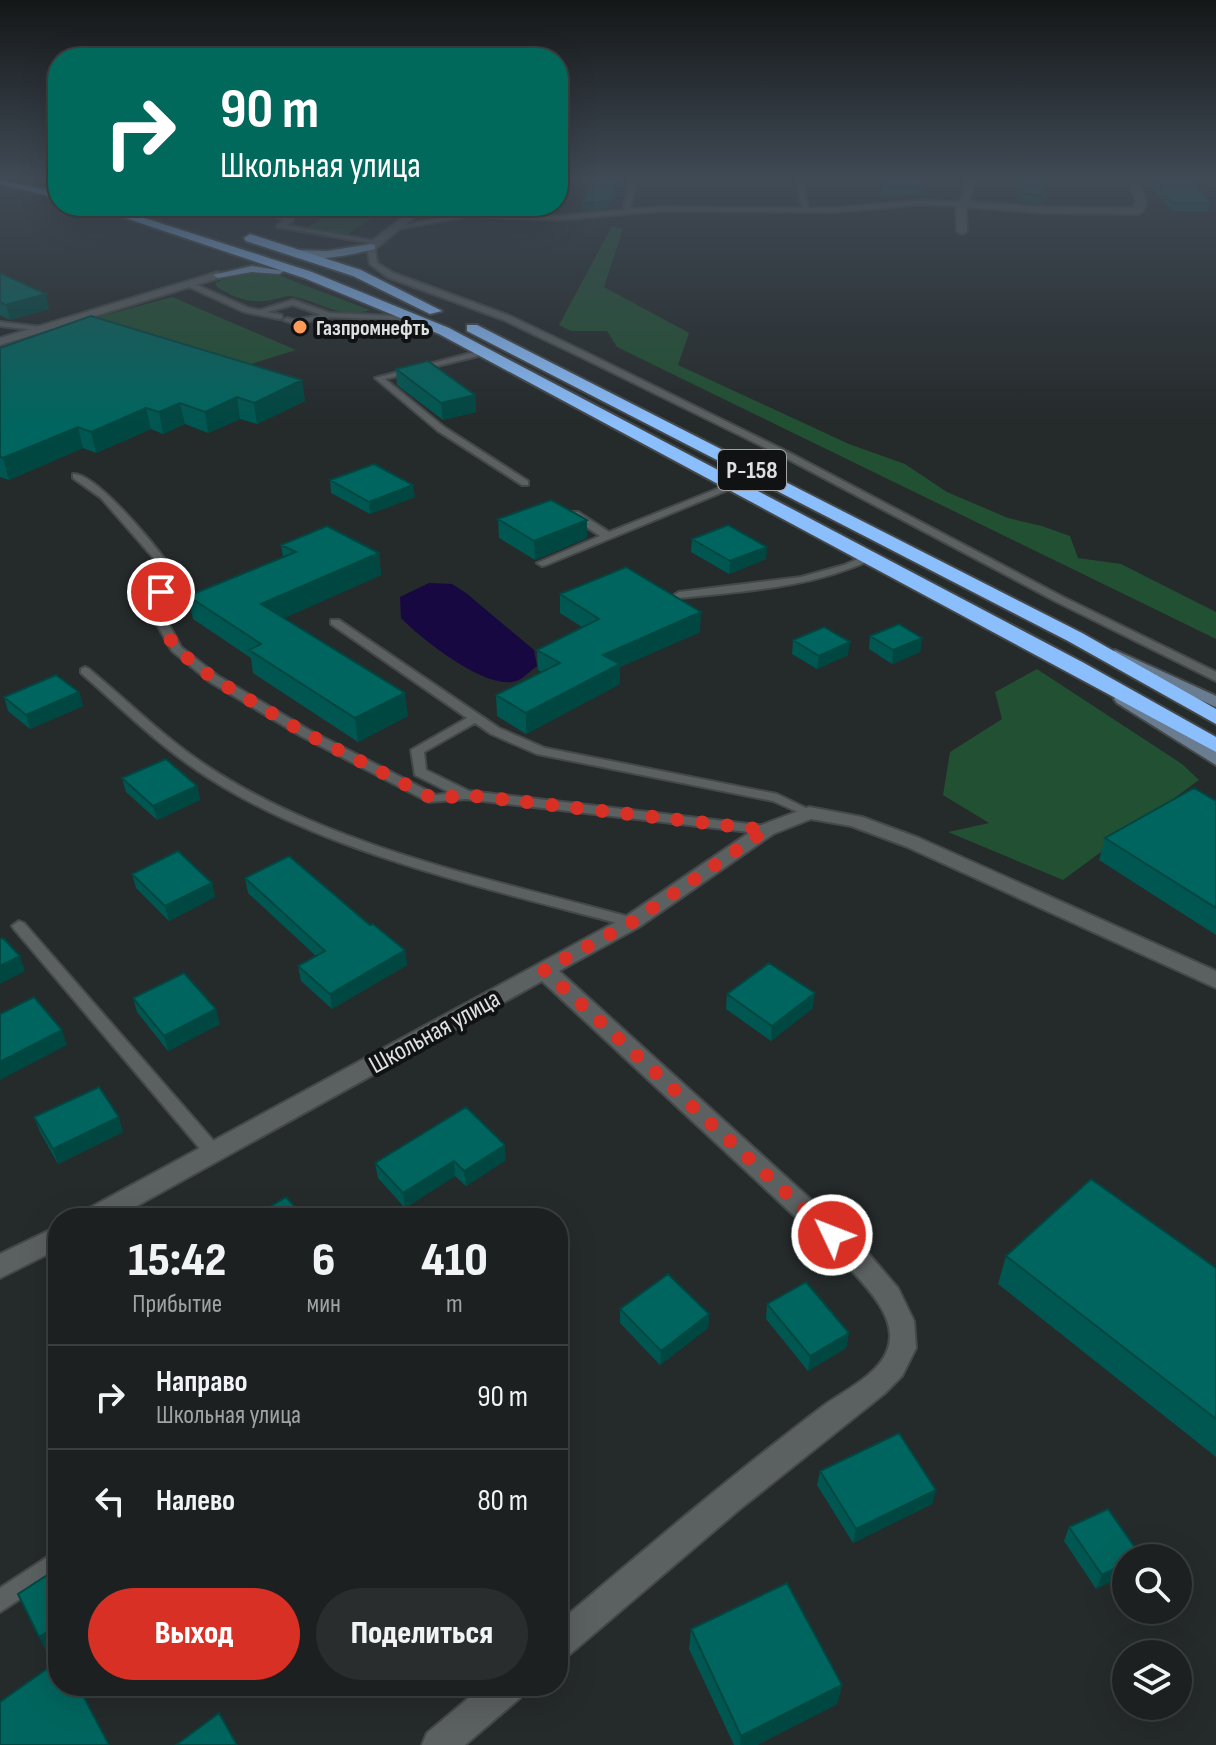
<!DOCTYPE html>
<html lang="ru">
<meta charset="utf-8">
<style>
body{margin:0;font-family:"Sofia Sans Condensed",sans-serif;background:#292d2d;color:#f1f3f6;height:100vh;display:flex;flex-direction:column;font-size:30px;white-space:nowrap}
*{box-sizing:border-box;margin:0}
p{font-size:26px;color:#a0a3a5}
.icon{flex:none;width:44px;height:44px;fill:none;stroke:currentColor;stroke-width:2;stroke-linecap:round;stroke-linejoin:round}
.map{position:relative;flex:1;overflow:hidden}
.details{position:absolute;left:48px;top:1208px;width:520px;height:488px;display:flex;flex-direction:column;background:#1c2020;border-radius:32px;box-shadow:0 8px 32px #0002,0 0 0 2px #3a3e3e}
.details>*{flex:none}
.hud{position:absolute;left:48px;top:48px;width:520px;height:168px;border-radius:32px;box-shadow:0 8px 32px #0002,0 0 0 2px #3a3e3e;background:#00695c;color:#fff;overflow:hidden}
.fabs{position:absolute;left:1112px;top:1544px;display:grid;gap:16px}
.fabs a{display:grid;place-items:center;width:80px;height:80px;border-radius:50%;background:#1c2020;box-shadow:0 8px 32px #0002,0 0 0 2px #3a3e3e;font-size:40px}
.pin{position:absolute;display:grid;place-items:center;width:68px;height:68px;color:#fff;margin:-34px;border:4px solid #fff;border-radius:50%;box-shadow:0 2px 8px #0007}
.me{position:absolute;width:88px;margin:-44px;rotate:313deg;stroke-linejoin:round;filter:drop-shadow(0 0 6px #0008)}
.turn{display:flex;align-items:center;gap:28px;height:168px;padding:0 40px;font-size:36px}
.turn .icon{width:104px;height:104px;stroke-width:2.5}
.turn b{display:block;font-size:56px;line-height:68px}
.eta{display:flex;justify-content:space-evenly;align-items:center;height:136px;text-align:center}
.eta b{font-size:48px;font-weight:800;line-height:56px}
.button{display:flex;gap:16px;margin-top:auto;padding:16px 40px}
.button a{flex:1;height:92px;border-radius:48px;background:#d93025;color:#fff;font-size:32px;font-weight:800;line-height:92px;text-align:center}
.button a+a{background:#292d2d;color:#f1f3f6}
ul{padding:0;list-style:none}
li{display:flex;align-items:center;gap:24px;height:104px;padding:0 40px;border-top:2px solid #3a3e3e}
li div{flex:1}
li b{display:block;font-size:30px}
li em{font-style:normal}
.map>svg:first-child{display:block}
.green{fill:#215032}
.water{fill:#180841}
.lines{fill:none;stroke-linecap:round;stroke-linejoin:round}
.lane-casing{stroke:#454849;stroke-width:4}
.street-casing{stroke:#454849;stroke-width:4}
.secondary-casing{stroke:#454849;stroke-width:4}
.primary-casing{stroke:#454849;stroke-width:4}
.highway-casing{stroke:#454849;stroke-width:4}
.lane{fill:#5b6061;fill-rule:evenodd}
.street{fill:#5b6061;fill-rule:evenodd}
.secondary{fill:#697c90;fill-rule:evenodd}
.primary{fill:#7898be;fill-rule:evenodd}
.highway{fill:#8bbefc;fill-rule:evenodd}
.wall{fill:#005751}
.shaded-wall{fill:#004742}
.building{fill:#00655e;stroke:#004742;stroke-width:2}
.route{stroke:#d93025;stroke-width:14;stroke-dasharray:0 25.2}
.poi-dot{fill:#fe9b58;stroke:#101213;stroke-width:3}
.labels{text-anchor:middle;stroke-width:8;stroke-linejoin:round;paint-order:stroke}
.far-poi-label{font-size:22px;font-weight:bold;fill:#dee0e1;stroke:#101213;text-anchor:start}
.shield{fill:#101213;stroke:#a0a2a3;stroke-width:2}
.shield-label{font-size:24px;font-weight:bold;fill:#dee0e1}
.street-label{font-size:26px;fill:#dee0e1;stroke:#101213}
</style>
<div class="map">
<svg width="1216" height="1745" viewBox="0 0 1216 1745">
<rect width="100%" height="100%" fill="#252a2b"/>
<path class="green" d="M342,206l42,4 -36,24 -43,-5z
M612,226l11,3 -19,58 85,46 -11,32 171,79 56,20 42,28 61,26 34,8 28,10 8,22 43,6 95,48v27l-599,-292 -10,-16h-36l-12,-6z
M241,272h29l100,38c-30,10 -52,-10 -80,-14 -6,0 -13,3 -19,4 -21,4 -36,-2 -54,-13l-2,-4z
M172,297l124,53 -58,18 -158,-46z
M1037,669l145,95 17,16 -136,100 -115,-48 41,-9 -46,-28 7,-43 52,-33 -7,-27z"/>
<path class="water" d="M429,583l23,1 14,9 68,57 3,16c-6,4 -14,13 -21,15 -29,10 -96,-43 -115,-63l-1,-21z"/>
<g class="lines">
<g class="lane-casing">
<path id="lane" d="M631,180h6l-7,27 3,2 28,-2 141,1 -5,-28h6l5,28h27l81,-7 49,1 3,2 -3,2 -49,-1 -81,7 -174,-1 -104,9 -87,-4 -72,13 -3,-2 75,-15 87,4 69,-6 -2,-3z
M238,206h10l45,13v2l-7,4 94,17 -3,2 -100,-17v-2l8,-5z
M371,245l4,2 2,16 16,10 117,43 77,37 201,99 275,145 153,75v9l-161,-80 -273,-145 -201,-99 -77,-37 -117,-43 -17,-13 -3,-17z
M190,282l59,26 11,2 33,-10 37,13 69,3 4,2 -4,2 -68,-3 -36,7 -12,-4 4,-2 8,2 26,-5 -28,-10 -26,7 15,3v4h-3l-35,-7 -57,-26 -1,-2z
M0,322l42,5 4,2 -4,2 -42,-5z
M475,352h3v4l-93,23 59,48 84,54v4h-6l-84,-54 -63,-53z
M73,474c23,-1 79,68 94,88v59l14,26 37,29 91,54 127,65 15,-2 -36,-18 -4,-25 56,-32 -136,-94v-4h8l160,108 46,20 232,46 39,19 -7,4 -36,-16 -236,-47 -46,-20 -16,-11 -51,29 2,18 43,21 297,35 7,4 -7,4 -300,-35 -37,3 -128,-66 -91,-54 -38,-31 -17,-30 2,-59 -56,-64 -28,-20z
M732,483l8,2 -194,80 -4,1 -5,-3 63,-27 -30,-20v-4h8l31,20z
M869,554l4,1v4c-62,29 -127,32 -194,39l-5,-3 5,-3 122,-15 43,-12z
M85,667l4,2c39,32 75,69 118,97 124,82 288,114 430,153l2,3 -7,5c-141,-38 -313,-74 -434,-156 -42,-28 -79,-65 -117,-98v-4z
M19,921l5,2 195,224 3,5 -3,5 -6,2 -6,-2 -193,-228 -2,-3z
M58,1550v24l-58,38v-24z"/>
</g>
<g class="street-casing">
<path id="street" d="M966,180h8l-5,22 76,5 89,1 2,-6 -6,-22h8l8,22 -3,9 -5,3 -93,-1 -79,-6 1,24 -5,3 -5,-3 -1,-23 8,-14z
M417,206h11l-53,43h-8v-4z
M218,272l5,3 -1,2 -222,68v-7z
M809,807l53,10 57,21 297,133v17l-311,-142 -54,-20 -40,-7 -38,15 -134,93 -80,44 303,275 36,42 16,33 2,27 -14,28 -18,18 -144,115 -171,146 -11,5v-37c87,-74 174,-148 265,-217 19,-14 55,-31 64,-55 14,-33 -24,-67 -43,-89l-302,-281 -427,237h-35l4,-7 541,-294 134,-91z
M58,1226v23l-58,29v-24z
M483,1686h41l-4,12 -55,47h-43l5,-12z"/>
</g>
<g class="secondary-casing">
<path id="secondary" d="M1115,650l101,46v11l-107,-48 -2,-4z
M1123,694l93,58v13l-99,-62 -3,-4 3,-4z"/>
</g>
<g class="primary-casing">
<path id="primary" d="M371,244l4,1v4c-23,5 -63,16 -83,4l5,-3 30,1z
M252,266l32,5 -5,3 -27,-2 -34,6 -5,-3z"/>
</g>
<g class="highway-casing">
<path id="highway" d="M0,180l58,12v6l-58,-14z
M90,206h17l205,66 137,56 635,335 132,74v15l-777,-418 -135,-56z
M250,234l111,36 81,41 -12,3 -77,-38 -107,-35 -2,-3z
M467,325h10l605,308 134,76v15l-148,-83 -601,-310z"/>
</g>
<use href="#lane" class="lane"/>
<use href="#street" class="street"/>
<use href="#secondary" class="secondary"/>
<use href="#primary" class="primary"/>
<use href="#highway" class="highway"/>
</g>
<path class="wall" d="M883,180l39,7 -1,8h-40z
M1012,180h30l5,11 -1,8h-5l-1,5 -18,-2z
M1147,180h45l18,23 -2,9 -37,-1z
M0,273l49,36 -39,11 -10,-5z
M0,348l305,53 -48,23 -17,-5 -32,14 -23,-9 -22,10 -12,-5 -55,24 -13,-5 -74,32 -9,-3z
M396,369l79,26 1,17 -33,8 -46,-35z
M330,480l85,17 -45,17 -39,-21z
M498,519l89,1v18l-52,22 -36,-22z
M692,539l74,20 -37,15 -38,-22z
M281,545l98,8 2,22 -97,43 124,98 -50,26 -105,-69 -2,-15 -58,-39 -5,-23 95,-39z
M560,594l140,38 -80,35v17l-94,50 -29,-18 -1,-21 46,-23 -4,-2 -1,-20 45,-23 -22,-14z
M870,636l52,2 -2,14 -28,12 -23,-15z
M793,640l55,15 -31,14 -25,-15z
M79,692l4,14 -53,23 -22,-18 -4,-14z
M122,778l75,8 3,14 -43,20 -31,-28z
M1216,801v134l-117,-75 6,-22z
M132,874l80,9 3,14 -46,24 -33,-33z
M245,878l125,47 35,25 2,15 -75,44 -31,-28 -3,-15 18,-10 -68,-63z
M727,994l86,14 -42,33 -45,-32z
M133,998l87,26 -52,27 -31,-39z
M34,1117l89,15 -65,32 -18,-32z
M506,1160l-40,26 -11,-10 -50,32 -27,-30 -3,-15z
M1006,1256l210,12v189l-218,-173z
M767,1304l82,29 -3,15 -38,23 -42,-52z
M620,1309l89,5 -1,14 -48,37 -40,-42z
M820,1471l116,19 -4,14 -79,39 -36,-58z
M1069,1527l72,29 -1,2h-14v16l-30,15 -32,-48z
M691,1629l151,56 -5,19 -80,41h-23l-45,-96z"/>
<path class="shaded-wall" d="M621,180h4l-16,28 -26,3v-8z
M46,294l3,15 -39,11 -4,-15z
M302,380l3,21 -48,23 -3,-21z
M475,395l1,17 -33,8 -2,-17z
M237,397l3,22 -32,14 -3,-21z
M180,403l5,21 -22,10 -4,-22z
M146,408l5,21 -55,24 -5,-21z
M78,427l5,21 -74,32 -6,-22z
M413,485l2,12 -45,17 -1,-12z
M587,520v18l-52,22 -1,-19z
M767,547l-1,12 -37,15 1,-13z
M379,553l2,22 -117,52 -3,-23z
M701,612l-1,20 -80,35v17l-94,50v-21l77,-58z
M922,638l-2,14 -28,12 1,-14z
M850,642l-2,13 -31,14 2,-13z
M79,692l4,14 -53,23 -4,-14z
M405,693l3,23 -50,26 -3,-24z
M197,786l3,14 -43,20 -4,-14z
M212,883l3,14 -46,24 -4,-15z
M405,950l2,15 -75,44 -2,-15z
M20,956l5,15 -25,13v-18z
M815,993l-2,15 -42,33 1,-15z
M216,1009l4,15 -52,27 -4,-15z
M62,1030l5,15 -67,35v-18z
M119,1117l4,15 -65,32 -5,-15z
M505,1145l1,15 -40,26 -2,-15z
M454,1161l1,15 -50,32 -2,-15z
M709,1314l-1,14 -48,37 1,-14z
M849,1333l-3,15 -38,23 2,-15z
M936,1490l-4,14 -79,39 3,-14z
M1126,1563v11l-30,15 6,-14z
M58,1625v18l-12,8 -7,-14z
M842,1685l-5,19 -80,41h-17l1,-9z"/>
<path class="building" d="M593,180h28l-12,21 -26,2z
M883,180h39v7l-40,-1z
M1018,180h24l5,11 -7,-1 2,5 -18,-1z
M1155,180h37l18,23h-37z
M0,273l46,21 -40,11 -6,-3z
M91,316l211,64 -48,23 -17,-6 -32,15 -25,-9 -21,9 -13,-4 -55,24 -13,-5 -75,31 -3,-1v-109z
M428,361l47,34 -34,8 -45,-34z
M374,464l39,21 -44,17 -39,-22z
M551,500l36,20 -53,21 -36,-22z
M728,525l39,22 -37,14 -38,-22z
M327,526l52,27 -118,51 144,89 -50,25 -106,-68 12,-6 -73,-48 108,-44 -15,-7z
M626,567l75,45 -98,43 17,9 -94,49 -30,-18 64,-32 -23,-13 62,-31 -39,-25z
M899,624l23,14 -29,12 -23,-14z
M824,627l26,15 -31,14 -26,-16z
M56,675l23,17 -53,23 -22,-18z
M166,759l31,27 -44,20 -31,-28z
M1194,788l22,13v107l-111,-70z
M178,851l34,32 -47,23 -33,-32z
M289,856l81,69 3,-1 32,26 -75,44 -32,-28 27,-15 -80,-73z
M3,938l17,18 -20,10v-27z
M769,963l46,30 -43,33 -45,-32z
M184,973l32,36 -52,27 -31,-38z
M34,997l28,33 -62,32v-48z
M99,1087l20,30 -66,32 -19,-32z
M466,1107l39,38 -41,26 -10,-10 -51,32 -28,-30z
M1091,1179l125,89v151l-210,-163z
M286,1197l19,21h-53z
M668,1274l41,40 -48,37 -41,-42z
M806,1282l43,51 -39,23 -43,-52z
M899,1433l37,57 -80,39 -36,-58z
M1108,1509l33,47 -4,2h-11v5l-24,12 -33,-48z
M58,1568v57l-19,12 -21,-43z
M787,1583l55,102 -101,51 -50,-107z
M58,1661v25h20l31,59h-109v-43z
M219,1713l18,32h-61z"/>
<linearGradient id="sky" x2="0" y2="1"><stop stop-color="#141718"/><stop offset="0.42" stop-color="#404a55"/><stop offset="1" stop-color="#404a55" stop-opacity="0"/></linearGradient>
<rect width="1216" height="424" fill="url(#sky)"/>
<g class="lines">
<path class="route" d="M161,592v29l5,11 10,17 38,30 91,54 129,66 32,-4 300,35 -134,92 -88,48 288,265"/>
</g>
<circle class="poi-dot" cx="300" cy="327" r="8"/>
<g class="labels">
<g class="far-poi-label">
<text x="316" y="335">Газпромнефть</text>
</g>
<rect class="shield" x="718" y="450" width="68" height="40" rx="6"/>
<g class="shield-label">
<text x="752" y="478">Р-158</text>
</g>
<g class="street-label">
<text transform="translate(434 1031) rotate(-29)" y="9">Школьная улица</text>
</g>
</g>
</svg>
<div class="fabs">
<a><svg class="icon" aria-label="search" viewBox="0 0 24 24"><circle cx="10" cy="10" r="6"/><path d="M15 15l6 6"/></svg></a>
<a><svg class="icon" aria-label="layers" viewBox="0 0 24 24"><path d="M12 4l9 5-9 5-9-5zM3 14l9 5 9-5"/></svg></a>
</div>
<div class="pin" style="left:161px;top:592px;background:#d93025"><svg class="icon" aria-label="arrive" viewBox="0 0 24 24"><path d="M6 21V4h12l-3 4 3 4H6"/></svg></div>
<svg class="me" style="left:832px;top:1235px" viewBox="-20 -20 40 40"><circle r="17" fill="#d93025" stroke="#fff" stroke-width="3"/><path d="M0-11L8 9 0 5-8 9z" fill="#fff"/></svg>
<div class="hud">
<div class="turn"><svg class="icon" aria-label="right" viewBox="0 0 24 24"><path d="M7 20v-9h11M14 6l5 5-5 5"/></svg><div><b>90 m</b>Школьная улица</div></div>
</div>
<section class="details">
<div class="eta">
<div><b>15:42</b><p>Прибытие</p></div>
<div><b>6</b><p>мин</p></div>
<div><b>410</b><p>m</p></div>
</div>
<ul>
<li><svg class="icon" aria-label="right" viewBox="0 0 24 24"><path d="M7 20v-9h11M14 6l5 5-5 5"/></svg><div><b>Направо</b><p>Школьная улица</p></div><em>90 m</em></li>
<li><svg class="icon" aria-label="left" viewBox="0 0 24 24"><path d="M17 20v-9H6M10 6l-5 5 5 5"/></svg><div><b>Налево</b></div><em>80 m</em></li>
</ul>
<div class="button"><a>Выход</a><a>Поделиться</a></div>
</section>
</div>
